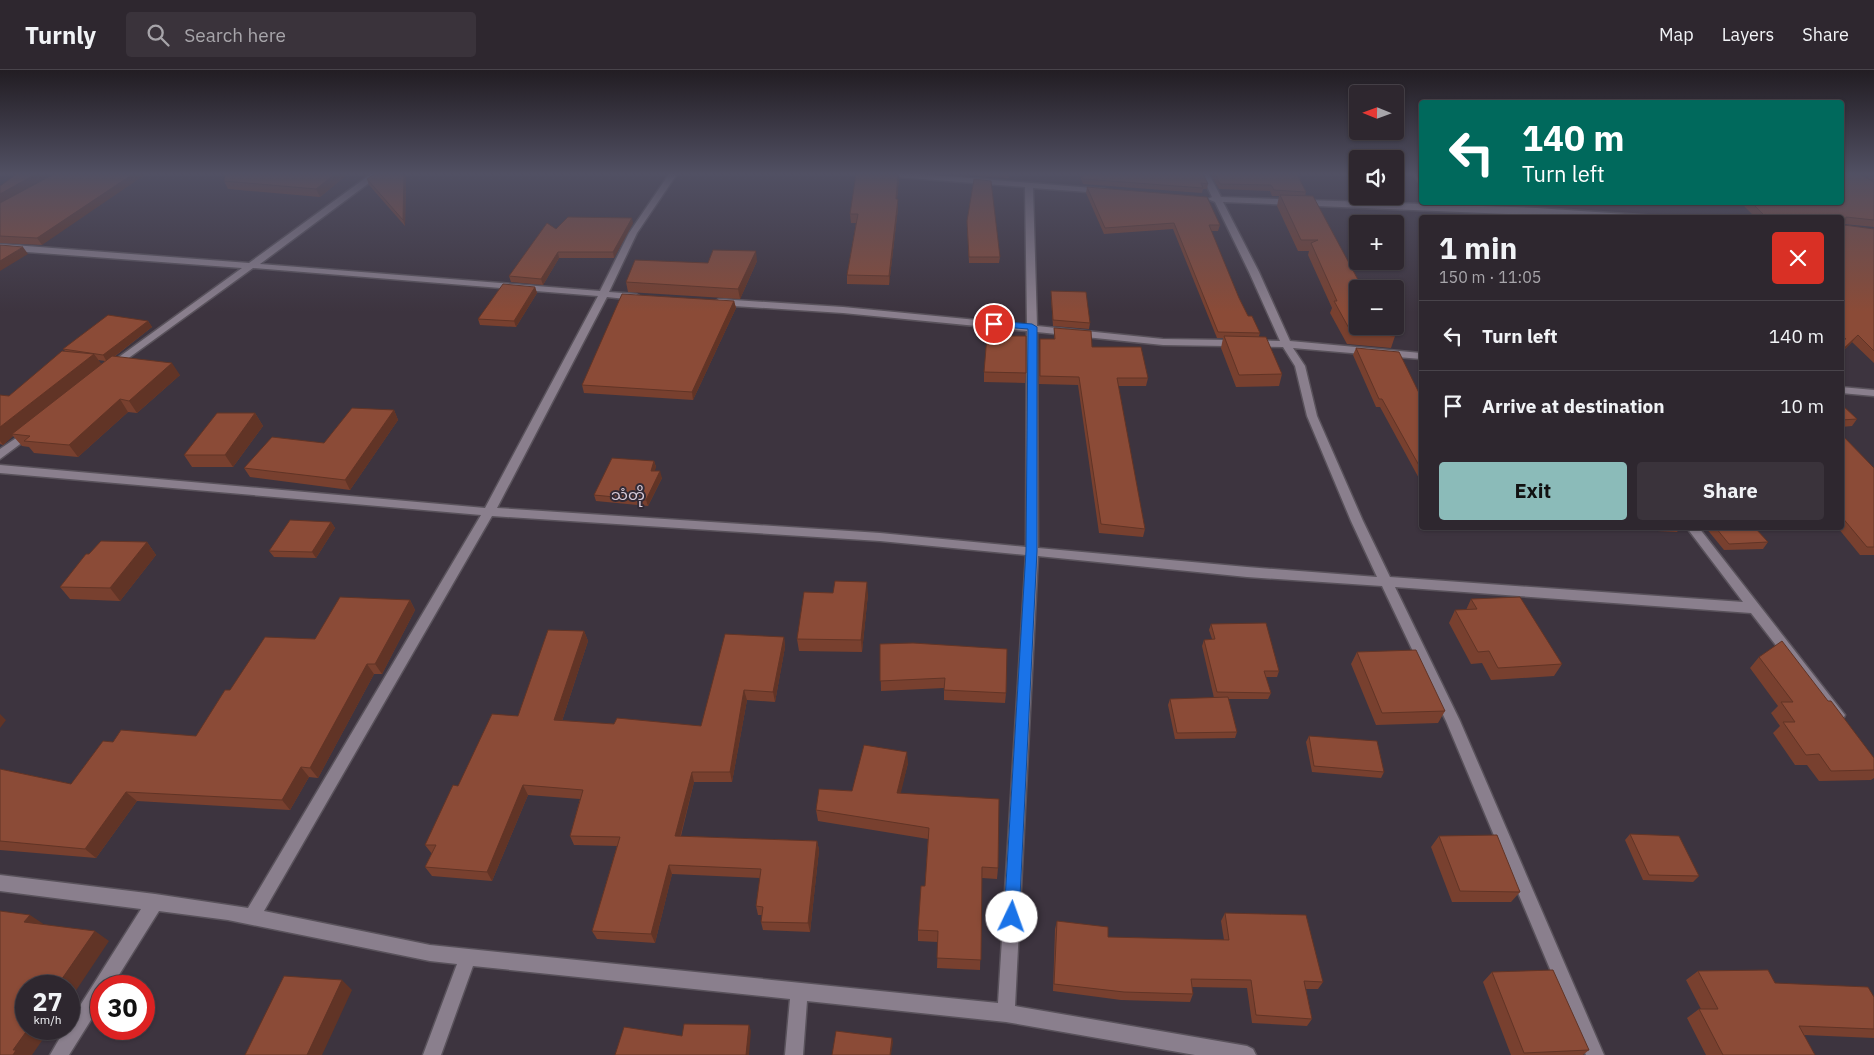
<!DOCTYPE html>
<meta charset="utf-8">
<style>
body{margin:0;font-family:"IBM Plex Sans","Noto Sans Myanmar",sans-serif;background:#3a333b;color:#f1f3f6;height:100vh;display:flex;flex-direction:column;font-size:19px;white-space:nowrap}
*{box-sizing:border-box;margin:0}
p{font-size:16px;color:#a7a5aa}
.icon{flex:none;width:28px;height:28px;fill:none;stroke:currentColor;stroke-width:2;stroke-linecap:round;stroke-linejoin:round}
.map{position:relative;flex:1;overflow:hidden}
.side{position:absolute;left:1419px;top:145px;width:425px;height:315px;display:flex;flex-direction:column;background:#2e272f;border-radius:5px;box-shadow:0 1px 4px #0004,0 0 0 1px #49444b}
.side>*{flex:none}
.hud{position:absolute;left:1419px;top:30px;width:425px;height:105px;border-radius:5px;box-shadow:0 1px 4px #0004,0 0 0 1px #49444b;background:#00695c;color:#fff;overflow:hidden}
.needle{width:32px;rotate:271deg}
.controls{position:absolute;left:1349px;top:15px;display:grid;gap:10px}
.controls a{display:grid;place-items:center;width:55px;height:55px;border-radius:5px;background:#2e272f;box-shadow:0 1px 4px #0004,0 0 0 1px #49444b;font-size:25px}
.speed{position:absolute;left:15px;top:905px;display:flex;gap:10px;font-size:25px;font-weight:700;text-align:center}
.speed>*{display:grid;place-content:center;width:65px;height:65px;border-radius:50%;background:#2e272f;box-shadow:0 1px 4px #0004,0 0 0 1px #49444b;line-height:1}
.speed small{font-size:12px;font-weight:400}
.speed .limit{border:8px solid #d22;background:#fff;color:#111}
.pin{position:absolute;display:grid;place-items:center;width:42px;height:42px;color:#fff;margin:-21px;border:2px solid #fff;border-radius:50%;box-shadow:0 1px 5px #0007}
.me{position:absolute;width:55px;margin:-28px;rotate:3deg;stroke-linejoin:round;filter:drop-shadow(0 0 4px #0008)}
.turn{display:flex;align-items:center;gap:18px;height:105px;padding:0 20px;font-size:22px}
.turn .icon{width:65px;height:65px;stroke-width:2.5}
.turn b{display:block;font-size:35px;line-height:42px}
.round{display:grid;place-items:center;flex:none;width:52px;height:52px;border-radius:5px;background:#3a333b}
.summary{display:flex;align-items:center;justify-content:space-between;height:85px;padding:0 20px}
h1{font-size:30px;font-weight:800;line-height:38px}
.primary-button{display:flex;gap:10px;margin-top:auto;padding:10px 20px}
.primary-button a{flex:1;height:58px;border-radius:5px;background:#8bbbb9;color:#111;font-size:20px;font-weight:800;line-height:58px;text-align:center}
.primary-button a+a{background:#3a333b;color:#f1f3f6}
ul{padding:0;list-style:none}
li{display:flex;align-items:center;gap:15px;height:70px;padding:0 20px;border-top:1px solid #49444b}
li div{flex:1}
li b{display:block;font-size:19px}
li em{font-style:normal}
header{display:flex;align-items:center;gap:30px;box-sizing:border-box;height:70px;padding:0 25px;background:#2e272f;border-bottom:1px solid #49444b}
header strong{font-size:24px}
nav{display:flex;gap:28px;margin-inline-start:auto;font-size:18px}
.search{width:350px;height:45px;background:#3a333b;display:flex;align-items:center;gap:12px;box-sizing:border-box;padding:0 18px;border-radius:5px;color:#a7a5aa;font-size:19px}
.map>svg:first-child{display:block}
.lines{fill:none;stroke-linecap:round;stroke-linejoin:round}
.minor-casing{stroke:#59525b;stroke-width:3}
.minor{fill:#8a7f8d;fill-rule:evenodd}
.wall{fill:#78402f;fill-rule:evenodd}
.shaded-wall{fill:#613426}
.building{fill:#8b4b37;stroke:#613426}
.route{fill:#1a73e8;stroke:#114b97}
.labels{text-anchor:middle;stroke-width:4;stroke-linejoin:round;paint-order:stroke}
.quarter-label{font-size:15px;fill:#d7cbda;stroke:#322a35}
</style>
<header>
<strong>Turnly</strong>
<div class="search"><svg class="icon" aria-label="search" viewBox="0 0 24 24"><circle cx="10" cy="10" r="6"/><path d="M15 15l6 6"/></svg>Search here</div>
<nav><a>Map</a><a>Layers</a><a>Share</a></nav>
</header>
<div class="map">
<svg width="1874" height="985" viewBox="0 0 1874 985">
<rect width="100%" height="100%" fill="#3d343f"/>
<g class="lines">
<g class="minor-casing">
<path id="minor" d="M371,104h10l-121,90 340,27 29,-58 40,-59h8l-40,59 -28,59 27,2 5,3 -5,3 -29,-3 -110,211 383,25 146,14 1,-216 -184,-18 -124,-8 -5,-3 5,-3 124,8 184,18 -2,-138 -140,-11 -4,-2h40l184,15v4h-3l-69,-5 4,138 126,13 117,2 -31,-69 -34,-70 -7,-3 4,-2 -11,-23h8l12,23 316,11 118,8 1,2h-54l-379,-16 36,70 31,69 131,12v6l-128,-11 12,18 12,50 46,105 27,56 353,25 -56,-74h12l146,187 -2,4 -5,2 -5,-2 -82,-106 -356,-26 65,134 144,334h-18l-140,-334 -64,-135 -135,-9 -209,-21 -23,450 232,40 6,3 3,6h-61l-189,-33 -199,-21 -4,54h-18l5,-56 -317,-33 -32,89h-18l34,-91 -27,-3 -202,-41 -69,-9 -47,75h-11v18l-32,51h-19l15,-26h4v-6l72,-114 -141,-18v-16l155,19 93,14 233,-393 -481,-42v-8l485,43 113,-212 -345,-28 -141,102 -4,-1v-4l134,-97 -242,-18v-6l249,19zM1037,262l126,13 120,2 12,19 12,50 44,105 26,56 -130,-10 -209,-19zM492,446l388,25 146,14 -28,448 -568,-58 -166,-34z
M1413,104h8v8h-3z
M1841,317l33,3v6l-33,-3z
M31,358l5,3 -1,2 -35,26v-10z"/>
</g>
<use href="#minor" class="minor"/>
</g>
<path class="wall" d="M54,104l-12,71 -42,-2v-40z
M225,104h123l-28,23 -92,-8 -4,-8z
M406,104l-1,52 -36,-41 -2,-6z
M975,104h34v4l-34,-2z
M1079,104h124l5,10 -1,5h-4l-1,4 -119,-9z
M1210,104h87l9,18 -1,4 53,93 37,47 -4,12 -44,-4 -17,-31 2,-5 -24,-53 1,-4h-11l-21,-45 2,-10h-7l-2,-5 -51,-2z
M1861,104h13v53l-30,-3v1l30,4v134l-22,-21 -11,11v-135h-85l-16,-16h101l29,-22z
M899,109l-2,20h1v9l-9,77 -42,-1v-9l9,-52h-5l-1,-9z
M1087,117l133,38 -2,6h-7l28,67 9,18 12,17 -1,3 23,38 -3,12 -43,1 -15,-39 2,-10h-6l-44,-109 -69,5 -18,-41z
M1645,132h60l-1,2 -55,2z
M967,151l33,36 -1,6h-30z
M633,153l-19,35h-55l-16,27 -32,-3 -2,-6 47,-47z
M757,191l-17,38 -112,-7 -2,-10 82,-19z
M535,217l2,6 -21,34 -36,-2 -2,-6z
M1051,221l39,32 -1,6 -36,-3 -2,-29z
M734,231l2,7 -43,92 -109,-7 -2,-8z
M148,251l4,6 -38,30 66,18 -43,38 -9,-1 -50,45 -44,-4 -5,-6 -7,-1 -9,-10 -10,9 -3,-1v-49l9,1 56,-45 -2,-2zM98,290l7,1 -4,3z
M1054,258l38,19 56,31 -2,8h-28l27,143 -2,8 -44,-4 -21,-148 -39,-1 1,-45h14z
M1356,278l65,49v85l-41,-75h-4l-23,-52z
M984,302l42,1 -1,10 -41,-1z
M1841,334l16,15 -5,7 -11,1z
M394,340l4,10 -48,70 -100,-13 -6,-9 80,-25z
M255,343l8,13 -30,41h-41l-8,-12z
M1841,364l33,34v87h-14l-22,-27h3z
M654,391l2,6 -2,4 8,7 -14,28 -52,-5 -2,-6z
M331,452l4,6 -19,30 -42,-1 -5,-6z
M1617,458h63l-3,4 -59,-3z
M1706,458h49l13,14 -5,7 -39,1z
M147,472l9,13 -36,46 -50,-2 -10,-12 29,-33z
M868,524l-6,58 -63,-1 -2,-12z
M1471,529l91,65 -8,12 -63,4 -9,-17 -11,1 -22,-41 6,-13h11z
M410,530l5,10 -33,64h-8l-56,104 -9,-1 -19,33 -153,-9 -41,57 -96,-8v-81l71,15 42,-42 83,-6 34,-46 85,-51z
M1211,554l68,47 -2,6h-11l5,16 -3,6h-40l9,33 -2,6 -60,1 -7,-34 2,-6 44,-1 -12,-52 2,-6 8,-1 -3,-9z
M584,561l4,10 -26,80 52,3 87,2 83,-89 1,10 -10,55 -28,-2 -15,82h-38l-13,54 136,5 2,9 -9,82 -47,-2 -2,-8 1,-7h-4l-2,-9 4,-28 -88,-4 -17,69 -58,-4 -5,-8 25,-85 -43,-1 -4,-9 10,-37 -52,-4 -36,86 -60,-5 -7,-9 7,-13 -7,-9 93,-129z
M880,574l126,49 -1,10 -61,-3v-12l-63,3z
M1357,582l88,59 -7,12 -62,2 -25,-61z
M1759,587l69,44 46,57v20l-3,2 -52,1 -12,-16h-12l-22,-32 7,-7 -9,-13 7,-7 -28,-38z
M1309,666l75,36 -3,6 -69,-6 -6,-30z
M908,693l-8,30 98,75 -1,11 -15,-1 -2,92 -43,-2 1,-26 -20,-1v-11l7,-44 3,-47 -110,-18 -2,-11 36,-19z
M1630,764l69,42 -6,6 -50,-2 -18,-40z
M1439,766l81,56 -9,10h-59l-21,-55z
M1225,843l98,69 -5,7h-12l6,30 -5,7 -55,-3 -5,-35 -55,-1 1,7 -3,8 -69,-2 -68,-9 2,-62 2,-8 51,16 116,3 -3,-19z
M1698,901l77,12 99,14v41l-70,-3 11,20h-109l-19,-37 12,-9h2l-15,-29z
M1492,902l97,78 -6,5h-72l-28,-73z"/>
<path class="shaded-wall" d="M36,104h16l-52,29v-9z
M133,104h13l-104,71 -5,-7z
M335,104h13l-28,23 -4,-8z
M362,104h6l-5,3z
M404,104h2l-1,52 -2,-6z
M898,104l1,5 -3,29v-9z
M898,129v9l-9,77v-9z
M632,148l1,5 -19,35 -1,-6z
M23,177l5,7 -28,17v-10z
M756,181l1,10 -17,38 -2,-10z
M558,182l1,6 -16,27 -2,-6z
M535,217l2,6 -21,34 -2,-6z
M734,231l2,7 -43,92 -1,-8z
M148,251l4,6 -45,35 -4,-7z
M1858,265l-6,7 -11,11v-2z
M94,284l9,12 -91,68 1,2 -10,9 -3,-4v-14z
M172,293l8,12 -43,38 -8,-12z
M120,329l8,13 -50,45 -9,-12z
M394,340l4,10 -48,70 -5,-10z
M255,343l8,13 -30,41 -8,-12z
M654,391l2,6 -3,10 -2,-6z
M660,401l2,7 -14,28 -2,-6z
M331,452l4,6 -19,30 -4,-6z
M147,472l9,13 -36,46 -10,-13z
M867,512l1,12 -6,58 -1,-12z
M410,530l5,10 -33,64 -7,-10z
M584,561l4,10 -29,89 -5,-10z
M784,567l1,10 -10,55 -2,-10z
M367,594l7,10 -56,104 -8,-10z
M744,620l3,10 -15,82 -2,-10z
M0,644l6,6 -6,8z
M907,682l1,11 -10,42 -1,-12z
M301,697l8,10 -19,33 -8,-10z
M692,702l2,10 -16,63 -3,-9z
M523,715l5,10 -36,86 -5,-9z
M126,722l11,9 -41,57 -11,-9z
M817,771l2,9 -9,82 -2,-9z
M669,795l3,9 -17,69 -4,-9z
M30,845l15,10 -21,-3z
M95,861l14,10 -40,60v-15h-12z
M342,910l10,10 -30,65h-15z
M749,955l2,6 -2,24h-3z
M28,959h22l-18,26h-19v-5z
M892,968l1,4 -2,13h-1z"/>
<path class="building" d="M17,104h19l-36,20v-8z
M54,104h79l-96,64 -37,-2v-33z
M225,104h110l-19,15 -92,-8z
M374,104h30l-1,46 -36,-41z
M856,104h42l-2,25h2l-9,77 -42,-1 11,-61h-8z
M1081,104h122l5,10 -7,-1 2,5 -120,-9z
M1215,104h82l9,18 -32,-2 -3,-5 -51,-1z
M1841,104h19l14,8v38l-28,-3 -2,8 30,4v122l-16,-16 -17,16v-12h5l-5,-4v-117h-74l-16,-16h90z
M974,109l17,2 9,76h-31l-2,-36z
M1087,117l120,10 13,28h-11l30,73 9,18h4l8,17 -42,-1 -44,-109 -69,5z
M1280,125l33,1 50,93h-5v37h32l5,10 -44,-4 -17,-31h3l-26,-58 7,-3h-17z
M568,147l64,1 -19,34h-55l-17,27 -32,-3 38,-53 9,6z
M0,175l23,2 -23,14z
M713,180l43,1 -18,38 -112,-7 9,-22 73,3z
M503,214l32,3 -21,34 -36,-2z
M1051,221l35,1 4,31 -37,-3z
M622,224l112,7 -42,91 -110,-7z
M108,245l40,6 -45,34 -40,-6z
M1054,258l37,3 1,16h49l7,31h-31l28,151 -44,-5 -22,-147 -39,-1v-37h15z
M987,266h39v37l-42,-1z
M1224,266l42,1 16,37 -43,1z
M1356,278l43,4 22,45v72l-39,-70h-3z
M62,281l32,3 -94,73v-32l9,1z
M112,286l60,7 -43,38 -9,-2 -51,46 -45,-4 6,-5 -18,-2z
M1841,334l16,15 -16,1z
M352,338l42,2 -49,70 -101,-12 28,-31 52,6z
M217,343h38l-30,42h-41z
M1841,364l33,34v79h-7l-26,-31z
M612,388l42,3 -3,10h9l-14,29 -52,-5z
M290,450l41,2 -19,30 -43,-1z
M1716,458h39l13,14 -39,2z
M101,471l46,1 -37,46 -50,-1 26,-33h3z
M835,511l32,1 -6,58 -64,-1 7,-47 29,1z
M340,527l70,3 -35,64h-8l-57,104 -9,-1 -19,33 -156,-8 -41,57 -85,-8v-72l71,15 32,-43 10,1 8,-12 75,6 29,-46h5l35,-53 50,2z
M1520,527l42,67 -64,4 -9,-17 -11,1 -23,-42 22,-1 -6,-10z
M1266,553l13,48h-15l7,22 -54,-1 -13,-52 11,-1 -4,-15z
M548,560l36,1 -30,89 60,4 3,-6 84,8 24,-92 59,3 -11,55 -29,-2 -14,82h-38l-17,64 142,5 -9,82 -47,-1 2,-15 -7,-1 5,-37 -92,-4 -18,69 -59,-3 28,-94 -50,-1 13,-46 -60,-5 -36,87 -62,-5 11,-22h-11l28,-60 5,1 34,-72 26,2z
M1782,571l46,60h3l43,57v12l-43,1 -12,-17 -13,1 -23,-33h12l-14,-20h12l-34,-45z
M913,573l94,6 -1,44 -62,-3 1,-12 -65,3v-37z
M1416,580l29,61 -63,2 -25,-61z
M1228,627l9,35 -60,1 -7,-34z
M1309,666l68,5 7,31 -70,-6z
M864,675l43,7 -10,41 102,6 -1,69 -16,-1 -1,93 -44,-2 1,-27 -20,-1 3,-44h4l4,-58 -113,-18 3,-21 33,2z
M1630,764l49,2 20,40 -50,-1z
M1497,765l23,57 -60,-1 -21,-55z
M0,841l30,4 -6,7 71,9 -38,55h-31v43h2l-15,21h3l-3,5h-13z
M1225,843l81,2 17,67 -19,-1 8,38 -56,-4 -5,-35 -60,-1 2,15 -69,-2 -70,-8 3,-63 51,6v10l121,3z
M1553,900l36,80 -65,3 -32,-81z
M1768,900l7,13 93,4 6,10v32l-75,-3 16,29h-92l-24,-46h19l-20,-38z
M284,906l58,4 -35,75h-62z
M684,954l65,1 -3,30h-131l9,-28 58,9z
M836,961l56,7 -2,17h-58z"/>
<linearGradient id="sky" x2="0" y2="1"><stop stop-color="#221d23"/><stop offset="0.43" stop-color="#515063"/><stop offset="1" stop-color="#515063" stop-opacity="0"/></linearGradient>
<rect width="1874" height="242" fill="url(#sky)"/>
<path class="route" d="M994,251l38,3 5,3v224l-18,366 -2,5 -5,2 -6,-2 -2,-5 22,-366 2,-222 -37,-3 -1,-2z"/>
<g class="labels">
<g class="quarter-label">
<text x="628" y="430">သံတို</text>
</g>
</g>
</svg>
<div class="controls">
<a><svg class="needle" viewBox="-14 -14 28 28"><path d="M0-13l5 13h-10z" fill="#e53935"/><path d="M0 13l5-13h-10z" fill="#a7a5aa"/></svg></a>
<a><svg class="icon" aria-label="sound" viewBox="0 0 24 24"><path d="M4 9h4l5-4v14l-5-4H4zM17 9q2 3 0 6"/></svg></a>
<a>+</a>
<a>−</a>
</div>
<div class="speed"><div>27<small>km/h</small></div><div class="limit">30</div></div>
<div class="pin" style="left:994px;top:254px;background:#d93025"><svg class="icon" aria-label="arrive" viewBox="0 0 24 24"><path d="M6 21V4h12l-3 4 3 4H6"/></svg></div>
<svg class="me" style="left:1012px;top:847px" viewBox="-20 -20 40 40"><circle r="19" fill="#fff"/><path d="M0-13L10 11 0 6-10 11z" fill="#1a73e8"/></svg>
<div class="hud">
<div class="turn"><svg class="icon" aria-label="left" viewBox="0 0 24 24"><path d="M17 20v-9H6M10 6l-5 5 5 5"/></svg><div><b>140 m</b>Turn left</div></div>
</div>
<section class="side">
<div class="summary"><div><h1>1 min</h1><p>150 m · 11:05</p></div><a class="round" style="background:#d93025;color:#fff"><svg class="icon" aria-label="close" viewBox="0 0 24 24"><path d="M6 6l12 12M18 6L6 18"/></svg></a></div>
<ul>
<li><svg class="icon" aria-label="left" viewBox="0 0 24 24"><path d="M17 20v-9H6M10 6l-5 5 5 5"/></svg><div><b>Turn left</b></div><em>140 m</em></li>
<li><svg class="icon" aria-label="arrive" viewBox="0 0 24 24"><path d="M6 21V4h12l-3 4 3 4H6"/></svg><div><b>Arrive at destination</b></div><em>10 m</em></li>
</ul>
<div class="primary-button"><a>Exit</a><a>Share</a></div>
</section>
</div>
